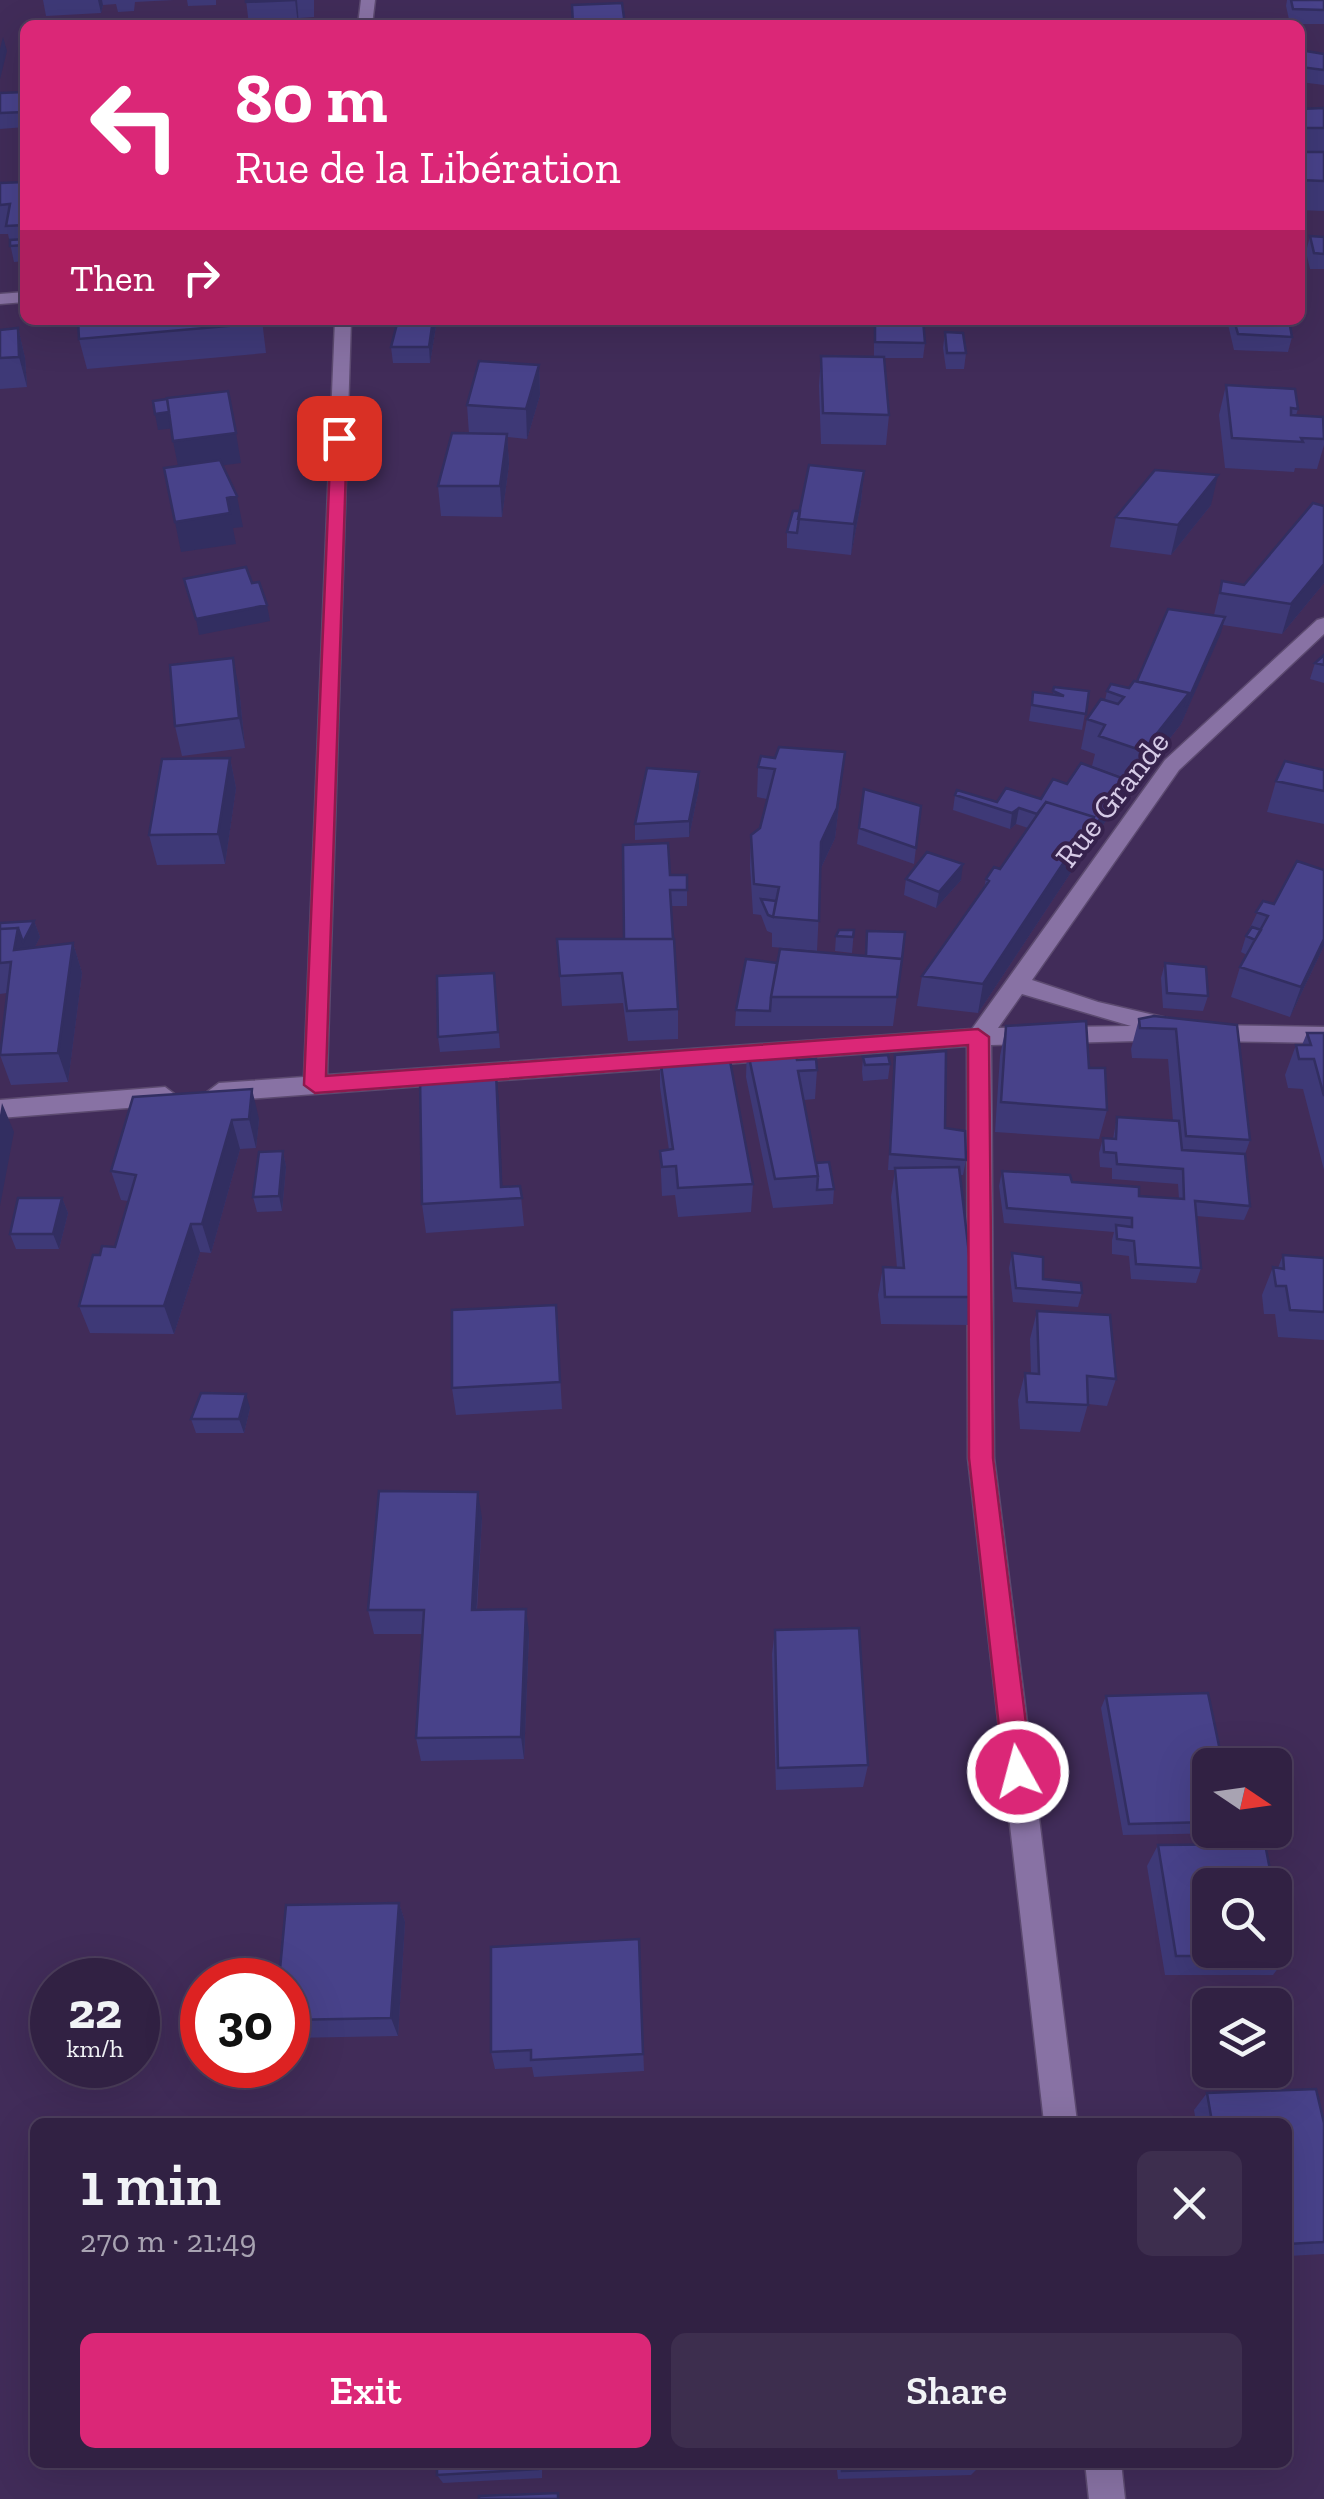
<!DOCTYPE html>
<meta charset="utf-8">
<style>
body{margin:0;font-family:"Zilla Slab",serif;background:#3d2e4e;color:#f1f3f6;height:100vh;display:flex;flex-direction:column;font-size:38px;white-space:nowrap}
*{box-sizing:border-box;margin:0}
p{font-size:32px;color:#a8a3b2}
.icon{flex:none;width:55px;height:55px;fill:none;stroke:currentColor;stroke-width:2;stroke-linecap:round;stroke-linejoin:round}
.map{position:relative;flex:1;overflow:hidden}
.drawer{position:absolute;left:30px;top:2118px;width:1262px;height:350px;display:flex;flex-direction:column;background:#312143;border-radius:15px;box-shadow:0 10px 40px #0002,0 0 0 2px #4c3e5c}
.drawer>*{flex:none}
.guide{position:absolute;left:20px;top:20px;width:1285px;height:305px;border-radius:15px;box-shadow:0 10px 40px #0002,0 0 0 2px #4c3e5c;background:#db2777;color:#fff;overflow:hidden}
.needle{width:65px;rotate:103deg}
.fabs{position:absolute;left:1192px;top:1748px;display:grid;gap:20px}
.fabs a{display:grid;place-items:center;width:100px;height:100px;border-radius:15px;background:#312143;box-shadow:0 10px 40px #0002,0 0 0 2px #4c3e5c;font-size:50px}
.speed{position:absolute;left:30px;top:1958px;display:flex;gap:20px;font-size:50px;font-weight:700;text-align:center}
.speed>*{display:grid;place-content:center;width:130px;height:130px;border-radius:50%;background:#312143;box-shadow:0 10px 40px #0002,0 0 0 2px #4c3e5c;line-height:1}
.speed small{font-size:25px;font-weight:400}
.speed .limit{border:15px solid #d22;background:#fff;color:#111}
.pin{position:absolute;display:grid;place-items:center;width:85px;height:85px;color:#fff;margin:-42px;border-radius:20px;box-shadow:0 5px 15px #0006}
.me{position:absolute;width:110px;margin:-55px;rotate:353deg;stroke-linejoin:round;filter:drop-shadow(0 0 8px #0008)}
.turn{display:flex;align-items:center;gap:35px;height:210px;padding:0 50px;font-size:45px}
.turn .icon{width:130px;height:130px;stroke-width:2.5}
.turn b{display:block;font-size:70px;line-height:85px}
.then{display:flex;align-items:center;height:95px;padding:0 50px;background:#0003;gap:20px;font-size:38px}
.round{display:grid;place-items:center;flex:none;width:105px;height:105px;border-radius:15px;background:#3d2e4e}
.summary{display:flex;align-items:center;justify-content:space-between;height:170px;padding:0 50px}
h1{font-size:60px;font-weight:600;line-height:75px}
.cta{display:flex;gap:20px;margin-top:auto;padding:20px 50px}
.cta a{flex:1;height:115px;border-radius:15px;background:#db2777;color:#fff;font-size:40px;font-weight:600;line-height:115px;text-align:center}
.cta a+a{background:#3d2e4e;color:#f1f3f6}
.map>svg:first-child{display:block}
.lines{fill:none;stroke-linecap:round;stroke-linejoin:round}
.minor-casing{stroke:#5c4a70;stroke-width:3}
.minor{fill:#8872a4;fill-rule:evenodd}
.wall{fill:#3e3977}
.shaded-wall{fill:#322e61}
.building{fill:#48428a;stroke:#322e61;stroke-width:2.5}
.route{fill:#db2777;stroke:#8e194d;stroke-width:2.5}
.labels{text-anchor:middle;stroke-width:8;stroke-linejoin:round;paint-order:stroke}
.street-label{font-size:32px;fill:#d6cbe7;stroke:#36224d}
</style>
<div class="map">
<svg width="1324" height="2499" viewBox="0 0 1324 2499">
<rect width="100%" height="100%" fill="#412c59"/>
<g class="lines">
<g class="minor-casing">
<path id="minor" d="M361,0h14l-3,25h-14z
M25,292v10l-25,2v-10z
M335,320h16l-24,755 645,-46 193,-269 152,-140 7,-2v16l-145,136 -147,210 66,22 69,16 11,16 -3,6 -184,5 3,413 83,664h-33l-76,-664 -1,-412 -748,55 -12,-9 12,-9 85,-6zM1022,994l109,32 -133,2z
M1207,1025l117,2v16l-117,-2 -11,-8z
M165,1087l12,9 -12,9 -165,13v-18z
M1085,2462h36l4,37h-36z"/>
</g>
<use href="#minor" class="minor"/>
</g>
<path class="wall" d="M43,0h131l-39,2 -1,9 -16,1 -2,-8 -13,1 -2,8 -55,3z
M187,0h29v5l-28,1z
M246,0h68v17l-15,1v7h-50z
M1287,0h37v24h-34l-4,-18z
M1300,50l24,4v31l-24,-3z
M25,92v35l-25,2v-36z
M1300,128h24v83l-24,-1z
M25,182v79l-11,1 -6,-28h-8v-51z
M1310,236l14,1v32h-14l-4,-17z
M78,320h184l4,33 -179,16 -8,-30z
M398,320h39l-7,43h-37l-2,-16z
M874,320l51,23 -2,15h-39l5,57 -3,30 -65,-1 -2,-58 2,-30h53z
M1227,320h62l3,17 -4,15 -54,-2z
M18,328l7,30 2,29 -27,2v-59z
M945,332l21,21 -2,16h-18l-3,-21z
M539,365l1,30 -13,44 -20,-2 2,27 -7,53 -61,-1 -3,-30 31,-52 -2,-29z
M1226,385l72,24 -2,6 28,10v20l-7,24 -22,-1 -1,4 -69,-4 -6,-53z
M864,471l-3,31 -10,53 -64,-7v-16l13,-21z
M1211,505l-40,50 -61,-8 6,-30z
M1324,506v77l-42,51 -59,-9 -42,99 -45,58 -44,-16 3,-12 -14,-5 6,-30 18,-19 2,-9 22,-3 85,-73 8,-34 22,4z
M1324,655v28l-14,-4 5,-16z
M1054,687l35,4 -7,39 -53,-9 4,-29 20,3z
M239,688l6,60 -63,8 -7,-30z
M845,752l-10,86 -14,30 -4,83 -45,-4v-14l-5,-2 -6,-16 -8,-1 -3,-48 1,-31 9,-7 7,-29 -10,-2 1,-30 17,-9z
M230,758l6,30 -11,76 -68,1 -8,-30z
M1324,770v54l-57,-12 9,-31z
M699,772v16l-10,49 -54,3v-16z
M1127,780l-4,16 -36,52 -109,165 -61,-7 5,-30 62,-88 2,-9 14,-10 28,-41 -12,-4 -6,5 -57,-19 2,-15 42,7 44,-3 26,-15z
M864,789l57,17 -7,58 -57,-20z
M670,875h17v31h-16l7,103v30l-50,2 -5,-38 -61,3 -5,-67h67z
M906,879l55,1 -25,28 -32,-13z
M1263,901l61,45 -34,71 -59,-20 9,-30 7,-12 -6,-3 5,-16z
M34,921l6,16 -6,11 39,-5 9,30 -14,109 -57,3 -11,-30 7,-62 -7,1v-71z
M854,930l-2,23 -17,-2 1,-15z
M867,931l38,1 -12,94h-158l1,-16 41,-47 88,-7z
M1165,963l43,33 -5,15 -40,-3 -2,-30z
M494,973l6,75 -60,4 -2,-15z
M1139,1019l98,6 13,115 -5,14 5,52 -6,14 -48,-4 5,52 -5,15 -65,-4 -2,-23 -17,-2v-14l2,-8 -110,-9 -5,-37 3,-15 70,11 67,14 40,3 -1,-15 -66,-5v-11l-12,-1 -1,-14 4,-15 10,1 4,-22 56,4 -5,-62 -36,-1 -1,-9z
M1006,1026l83,42 18,42 -8,29 -104,-7 5,-76z
M1307,1033h17v137l-21,-81 -15,-1 -3,-13 11,-30h6z
M747,1048l50,12 20,10 -2,29 -11,1 12,63 18,26 -1,15 -60,4 -27,-131z
M895,1055l71,105 -3,15h-3l14,122 -6,28 -87,-1 -3,-29 5,-28 14,1 -6,-71 4,-27h-7z
M863,1057l27,7 -2,15 -25,2 -1,-9z
M660,1058l93,126 -2,28 -73,5 -3,-22 -13,1 -2,-45 9,-1 -9,-63z
M496,1072l6,115 18,-1 4,40 -98,7 -4,-29z
M133,1097l126,22 -3,29 -16,1 -29,104 -11,-1 -26,82 -84,-1 -11,-27 21,-51 15,-8 13,-46 -7,-1 -10,-29z
M283,1151l3,16 -4,44 -25,1 -4,-15z
M62,1198l6,15 -9,36h-43l-6,-15z
M1012,1253l31,26 39,14 -4,14 -65,-5 -4,-34z
M1283,1255l41,3v82l-46,-3 -3,-23h-11l-2,-19 11,-28 5,1z
M556,1305l6,104 -106,6 -4,-27z
M1037,1311l79,68 -9,27 -19,-2 -8,28 -60,-3 -2,-29 7,-27 6,1 -1,-35z
M250,1408l-6,25h-48l-5,-14z
M482,1518l-5,92 52,23 -5,126 -103,2 -5,-23 6,-104h-48l-6,-24z
M775,1630l93,135 -5,22 -87,3 -4,-136z
M1106,1696l104,69v65h19l-2,3 -104,2 -22,-127z
M1158,1845l129,111 -14,19h-108l-18,-109z
M399,1903l6,19 -7,114 -110,2v-58z
M639,1939l5,132 -110,6 -2,-10 -37,2 -4,-17z
M1207,2093l117,30v131l-36,2v-134h-92l-2,-12z
M437,2462h105v16l-99,5 -6,-8z
M836,2462h143v5l-8,8 -133,4z"/>
<path class="shaded-wall" d="M98,0h4l1,5 -2,8z
M295,0h2l2,25h-1z
M3,37l4,14 -7,28v-30z
M433,320h4l-7,43 -1,-16z
M18,328l7,30 2,29 -8,-30z
M539,365l1,30 -13,44 -1,-30z
M231,405l3,16 -76,9 -3,-16z
M236,433l5,30 -62,8 -6,-30z
M507,434l2,30 -7,53 -2,-31z
M864,471l-3,31 -10,53 3,-31z
M1218,475l-7,30 -40,50 7,-30z
M237,496l6,31 -10,1 3,16 -55,8 -6,-30 52,-24z
M1324,564v19l-42,51 9,-30z
M267,605l3,16 -71,14 -3,-16z
M1225,617l-4,16 -40,91 -45,58 7,-31 46,-58z
M233,658l6,30 6,60 -6,-30z
M845,752l-10,86 -16,34 2,-30z
M230,758l6,30 -11,76 -7,-30z
M699,772v16l-10,49v-16z
M1127,780l-4,16 -36,52 -109,165 5,-29 111,-167z
M1019,808l-3,16 -6,5 2,-16z
M963,864l-2,16 -25,28 3,-16z
M34,921l6,16 -11,21 -15,-8 4,-22z
M1324,939v7l-34,71 11,-30z
M73,943l9,30 -14,109 -10,-29z
M496,1072l3,29 4,98 -2,-12z
M252,1089l7,30 -3,29 -7,-29z
M2,1103l12,29 -14,74v-91z
M232,1120l8,29 -29,104 -9,-29z
M283,1151l3,16 -4,44 -3,-15z
M62,1198l6,15 -9,36 -6,-15z
M191,1224l9,28 -26,82 -10,-28z
M246,1394l4,14 -6,25 -5,-14z
M478,1492l4,26 -7,116 -3,-24z
M526,1609l3,24 -5,126 -3,-22z
M399,1903l6,19 -7,114 -7,-18z"/>
<path class="building" d="M246,0h49l-49,2z
M1291,0h33v10l-31,-1z
M622,3l3,22h-52l-1,-20z
M1300,50l24,4v16l-24,-3z
M25,92v20l-25,1v-20z
M1324,108v20h-24v-19z
M1300,152h24v29l-24,-1z
M25,182v43l-19,1 4,-22 -10,1v-22z
M1310,236l14,1v17l-10,-1z
M25,239v6l-15,1v-6z
M78,320h183v3l-182,16z
M398,320h35l-4,27h-38z
M875,320h48l2,23 -50,-1z
M1234,320h55l3,17 -54,-3z
M18,328l1,29 -19,1v-28z
M945,332l18,1 3,20h-19z
M821,356l63,1 5,58 -66,-2z
M479,361l60,4 -13,44 -59,-4z
M1226,385l69,4 3,20 -7,-1v7l32,2 1,22 -23,-1 2,4 -71,-4z
M228,391l8,42 -63,8 -6,-43z
M167,399l2,13 -14,2 -2,-13z
M452,433l55,1 -7,52h-62z
M220,460l17,36 -10,2 3,15 -55,9 -11,-54z
M809,465l55,6 -10,53 -56,-5z
M1155,470l63,5 -40,50 -62,-8z
M1313,503l11,3v58l-33,40 -71,-11 2,-12 22,4z
M793,511h7l-3,22 -10,-1z
M246,567l6,16 7,-1 8,23 -71,14 -12,-40z
M1168,609l57,8 -40,90 4,-14 -52,-12z
M1324,655v10l-9,-2z
M233,658l6,60 -64,8 -5,-61z
M1134,681l55,12 -46,58 -44,-15 6,-11 -18,-6 14,-20 17,5 6,-7 -17,-6 4,-7 18,4z
M1054,687l35,4 -3,23 -54,-9 1,-13 31,4 -11,-5z
M779,747l66,5 -8,56 -16,34 -2,79 -46,-4 6,-30 -25,-3 -3,-49 9,-7 15,-59 -17,-2 3,-11 14,2z
M230,758l-12,76 -69,1 13,-76z
M1285,761l39,9v21l-48,-10z
M1081,763l46,17 -36,52 3,-15 -48,-15 -9,12 -18,-6 -7,5 -57,-18 2,-5 40,12 9,-14 35,11 12,-20 14,5z
M647,768l52,4 -10,49 -54,3z
M864,789l57,17 -5,42 -57,-20z
M1046,802l48,15 -111,167 -61,-8 67,-95 -3,-2 8,-12 6,2z
M668,843l2,32h17v15h-17l3,49h-49l-1,-94z
M927,852l36,12 -24,28 -33,-13z
M1297,861l27,9v69l-23,48 -61,-20 28,-51 -12,-4 7,-11 11,3z
M761,899l15,2 -3,16 -5,-2z
M34,921l-11,21 -5,-14 -18,1v-6z
M1252,927l9,3 -6,10 -9,-4z
M18,928l-4,22 59,-7 -15,110 -58,2 11,-93 -11,1v-34z
M839,930h15l-1,7 -17,-1z
M867,931l38,1 -3,27 -36,-3z
M557,939h117l4,70 -51,2 -5,-38 -62,3z
M780,949l122,10 -5,38h-126z
M746,959l31,4 -6,34 -1,14 -34,-1z
M1165,963l41,4 2,29 -41,-3z
M494,973l4,59 -60,5 -1,-61z
M1154,1016l83,9 13,115 -64,-4 -10,-107 -36,-1 -1,-9z
M1086,1021l3,47h16l2,42 -106,-8 5,-76z
M1307,1033h17v63l-10,-37h-15l-3,-14h15z
M793,1045l4,15 19,-1 1,11 -19,1 20,105 -43,3 -28,-131z
M728,1050l25,134 -75,4 -2,-22 -14,1 -2,-16 13,-2 -13,-91z
M946,1051l-1,77 20,3 1,29 -76,-6 5,-99z
M888,1055l2,9 -25,1 -2,-8z
M496,1072l5,115 19,-1 2,12 -100,6 -2,-127z
M252,1089l-3,30 -17,1 -30,104h-11l-27,82h-85l14,-51h7l2,-9 13,1 21,-72 -25,-4 22,-74z
M1117,1117l62,4 3,29 63,4 5,52 -55,-5 6,67 -65,-4 -2,-23 -17,-2 -1,-14 16,2v-9l-125,-10 -5,-37 68,4 2,7 67,5v9l45,3 -1,-30 -66,-5 -1,-11 -12,-1 -1,-14 13,1z
M283,1151l-4,45 -26,1 6,-45z
M829,1162l5,27 -17,1 1,-14 -2,-13z
M959,1167l15,130h-89l-2,-30 21,1 -9,-100z
M18,1198h44l-9,36h-43z
M1012,1253l31,4v22l38,4 1,10 -66,-5z
M1283,1255l41,3v54l-34,-2 -4,-24h-10l-3,-19 11,2z
M556,1305l4,77 -108,6v-78z
M1037,1311l73,4 6,64 -29,-3 1,29 -61,-3 -2,-29 14,1z
M201,1393l45,1 -7,25h-48z
M379,1491l99,1 -6,118 54,-1 -5,128 -105,1 8,-128h-56z
M859,1628l9,137 -90,3 -3,-138z
M1208,1693l15,72h-13v57l-81,2 -23,-128z
M1265,1844l8,41h-63v65h65v-56l12,62h-111l-18,-111z
M399,1903l-8,115 -103,2v-40h-9l7,-75z
M639,1939l4,115 -112,6v-10l-40,2v-105z
M1316,2089l8,34v119l-36,2v-122h-76l-5,-29z
M946,2118v4h-93v-3z
M437,2462h101v7l-101,6z
M842,2462h137v5l-137,4z
M558,2493v6h-79v-3z"/>
<path class="route" d="M339,433l8,5 -21,638 652,-47 11,8 4,421 39,314 -4,10 -10,3 -10,-3 -4,-10 -35,-314 -1,-413 -653,48 -11,-8 27,-647z"/>
<g class="labels">
<g class="street-label">
<text transform="translate(1112 799) rotate(-52)" y="11">Rue Grande</text>
</g>
</g>
</svg>
<div class="fabs">
<a><svg class="needle" viewBox="-14 -14 28 28"><path d="M0-13l5 13h-10z" fill="#e53935"/><path d="M0 13l5-13h-10z" fill="#a8a3b2"/></svg></a>
<a><svg class="icon" aria-label="search" viewBox="0 0 24 24"><circle cx="10" cy="10" r="6"/><path d="M15 15l6 6"/></svg></a>
<a><svg class="icon" aria-label="layers" viewBox="0 0 24 24"><path d="M12 4l9 5-9 5-9-5zM3 14l9 5 9-5"/></svg></a>
</div>
<div class="speed"><div>22<small>km/h</small></div><div class="limit">30</div></div>
<div class="pin" style="left:339px;top:438px;background:#d93025"><svg class="icon" aria-label="arrive" viewBox="0 0 24 24"><path d="M6 21V4h12l-3 4 3 4H6"/></svg></div>
<svg class="me" style="left:1018px;top:1772px" viewBox="-20 -20 40 40"><circle r="17" fill="#db2777" stroke="#fff" stroke-width="3"/><path d="M0-11L8 9 0 5-8 9z" fill="#fff"/></svg>
<div class="guide">
<div class="turn"><svg class="icon" aria-label="left" viewBox="0 0 24 24"><path d="M17 20v-9H6M10 6l-5 5 5 5"/></svg><div><b>80 m</b>Rue de la Libération</div></div>
<div class="then">Then<svg class="icon" aria-label="right" viewBox="0 0 24 24"><path d="M7 20v-9h11M14 6l5 5-5 5"/></svg></div>
</div>
<section class="drawer">
<div class="summary"><div><h1>1 min</h1><p>270 m · 21:49</p></div><a class="round"><svg class="icon" aria-label="close" viewBox="0 0 24 24"><path d="M6 6l12 12M18 6L6 18"/></svg></a></div>
<div class="cta"><a>Exit</a><a>Share</a></div>
</section>
</div>
